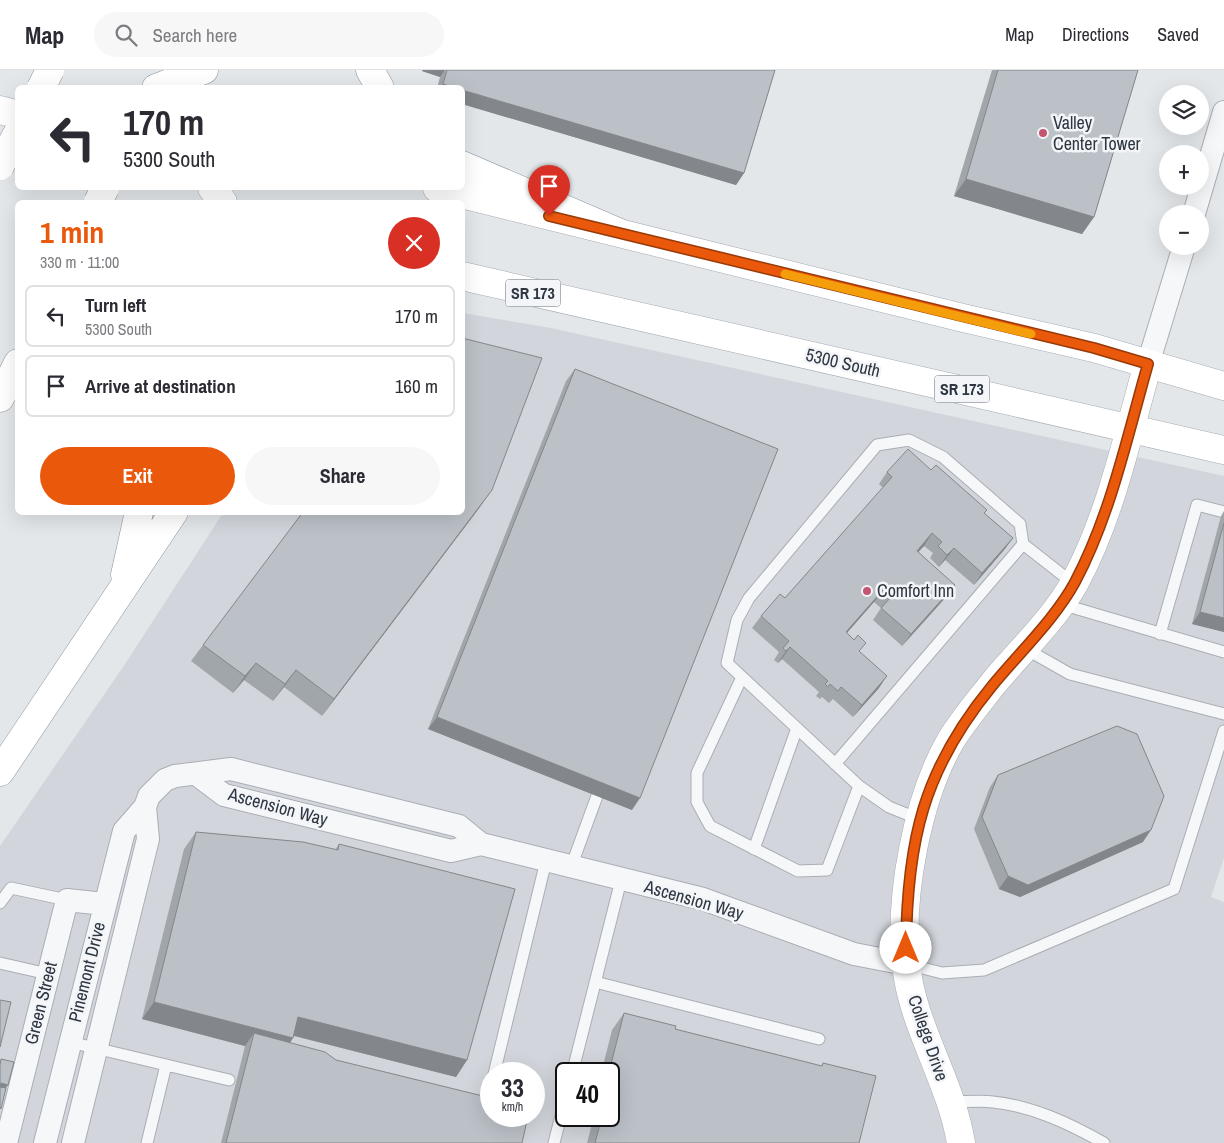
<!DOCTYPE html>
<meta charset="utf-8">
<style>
body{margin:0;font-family:"Archivo Narrow",sans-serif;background:#f7f7f7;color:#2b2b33;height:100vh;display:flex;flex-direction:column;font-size:19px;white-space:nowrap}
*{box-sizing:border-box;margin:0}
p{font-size:16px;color:#7c7c81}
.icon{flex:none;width:28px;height:28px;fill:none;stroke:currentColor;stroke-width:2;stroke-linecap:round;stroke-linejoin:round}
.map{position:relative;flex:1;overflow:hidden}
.drawer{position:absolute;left:15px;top:130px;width:450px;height:315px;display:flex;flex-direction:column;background:#fff;border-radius:8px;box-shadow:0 5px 20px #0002}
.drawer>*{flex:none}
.hud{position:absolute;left:15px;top:15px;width:450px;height:105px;border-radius:8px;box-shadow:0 5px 20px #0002;background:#fff;color:#2b2b33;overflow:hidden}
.buttons{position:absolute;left:1159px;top:15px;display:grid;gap:10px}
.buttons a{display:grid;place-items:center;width:50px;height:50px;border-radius:50%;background:#fff;box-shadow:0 5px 20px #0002;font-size:25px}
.speed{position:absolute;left:480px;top:992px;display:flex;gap:10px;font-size:25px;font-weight:700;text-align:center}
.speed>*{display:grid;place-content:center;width:65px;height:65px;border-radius:50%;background:#fff;box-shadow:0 5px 20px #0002;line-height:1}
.speed small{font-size:12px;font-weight:400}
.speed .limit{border:2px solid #111;border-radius:8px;background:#fff;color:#111}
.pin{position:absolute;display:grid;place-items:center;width:42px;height:42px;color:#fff;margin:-51px -21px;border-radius:50% 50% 50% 0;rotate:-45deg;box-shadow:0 0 5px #0007}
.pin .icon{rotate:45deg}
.me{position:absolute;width:55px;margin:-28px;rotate:0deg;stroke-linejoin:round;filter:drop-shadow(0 0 4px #0008)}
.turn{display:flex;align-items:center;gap:18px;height:105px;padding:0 25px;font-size:22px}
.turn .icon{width:65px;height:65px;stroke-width:2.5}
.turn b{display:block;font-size:35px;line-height:42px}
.round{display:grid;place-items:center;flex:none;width:52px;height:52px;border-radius:26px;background:#f7f7f7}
.overview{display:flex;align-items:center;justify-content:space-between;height:85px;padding:0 25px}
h1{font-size:30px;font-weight:800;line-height:38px;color:#ea580c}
.cta{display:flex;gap:10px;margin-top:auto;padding:10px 25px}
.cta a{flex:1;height:58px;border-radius:30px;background:#ea580c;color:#fff;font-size:20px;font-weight:800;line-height:58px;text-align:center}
.cta a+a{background:#f7f7f7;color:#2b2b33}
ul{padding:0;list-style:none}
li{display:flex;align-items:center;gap:15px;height:62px;margin:0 10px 8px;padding:0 15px;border:2px solid #e1e1e2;border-radius:8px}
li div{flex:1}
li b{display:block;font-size:19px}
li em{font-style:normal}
header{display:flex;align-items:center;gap:30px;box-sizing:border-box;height:70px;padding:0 25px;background:#fff;border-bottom:1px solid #e1e1e2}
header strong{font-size:24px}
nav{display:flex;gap:28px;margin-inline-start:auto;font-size:18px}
.search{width:350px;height:45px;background:#f7f7f7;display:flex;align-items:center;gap:12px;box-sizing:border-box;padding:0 18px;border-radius:28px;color:#7c7c81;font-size:19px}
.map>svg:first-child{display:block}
.built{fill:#d2d6dc;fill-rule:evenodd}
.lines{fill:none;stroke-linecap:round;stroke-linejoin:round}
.lane-casing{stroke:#a9aeb4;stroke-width:13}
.street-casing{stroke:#a9aeb4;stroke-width:24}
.secondary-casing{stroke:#a9aeb4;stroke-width:29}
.primary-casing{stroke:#a4acb5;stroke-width:29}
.highway-casing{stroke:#8c969f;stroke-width:29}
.lane{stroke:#f6f7f9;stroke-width:11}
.street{stroke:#f6f7f9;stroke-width:22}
.secondary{stroke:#fff;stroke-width:28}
.primary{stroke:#fff;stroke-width:28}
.highway{stroke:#fff;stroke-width:28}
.highway-bridge-casing{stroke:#8c969f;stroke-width:29;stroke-linecap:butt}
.highway-bridge{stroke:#fff;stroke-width:28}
.wall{fill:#a1a6ab}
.shaded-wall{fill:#83878b}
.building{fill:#bbc1c7;stroke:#83878b}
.route-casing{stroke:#983908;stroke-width:12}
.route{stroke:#ea580c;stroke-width:9}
.slow{stroke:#f59e0b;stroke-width:9}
.poi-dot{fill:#c25670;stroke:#f3f5f8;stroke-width:2}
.labels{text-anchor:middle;stroke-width:5;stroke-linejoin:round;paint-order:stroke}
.shield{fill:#f3f5f8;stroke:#686f78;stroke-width:1}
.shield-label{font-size:16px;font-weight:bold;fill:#2d3641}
.poi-label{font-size:18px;fill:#2d3641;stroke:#f3f5f8;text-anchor:start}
.street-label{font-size:18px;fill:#2d3641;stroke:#f3f5f8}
</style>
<header>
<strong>Map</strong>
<div class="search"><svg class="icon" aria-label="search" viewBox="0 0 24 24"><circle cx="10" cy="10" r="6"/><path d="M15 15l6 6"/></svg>Search here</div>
<nav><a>Map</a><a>Directions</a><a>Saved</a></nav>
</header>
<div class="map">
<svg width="1224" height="1073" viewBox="0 0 1224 1073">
<rect width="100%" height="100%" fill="#e4e7ea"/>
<path class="built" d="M463,243l88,15 673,148v382l-13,39 13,5v241h-1224v-297l123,-179 100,-154 239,-1zM491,1004h43v42h-43zM566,1004h43v42h-43z"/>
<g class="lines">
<g class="lane-casing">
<path id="lane" d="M1061,534l163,48
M1160,564l37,-129 27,7
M1024,578l46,26 154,40
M742,607l-45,96v29l13,24 88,45 29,-1 32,-84
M835,694l188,-220
M919,749l-30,-12 -30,-21 -132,-123 10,-43 12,-22 128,-153 32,-5 34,17 77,67 3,20 51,40
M754,779l43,-121
M571,797l26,-71
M0,833l11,-15 56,12
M0,893l48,11
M907,894l35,9 42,-3 190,-81 50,-158
M595,912l224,57
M70,972l159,38
M494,1004l52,-213
M572,1004l49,-194
M951,1032c14,0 29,-2 42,0 40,4 77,22 111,41
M485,1040l6,-26
M147,1073l19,-78
M554,1073l12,-47"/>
</g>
<g class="street-casing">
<path id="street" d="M1194,144l30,-102
M1148,294l36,-118
M196,704l28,21 227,56 30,-7
M6,1073l61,-243 37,4
M45,1073l79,-312 21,-24 4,-11 16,-16 10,-4 56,-7 228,57 22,18 222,55 151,55 52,10
M73,1073l75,-304 -3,-32"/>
</g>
<g class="secondary-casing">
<path id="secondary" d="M961,1073c-10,-62 -49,-117 -55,-179 -7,-68 11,-165 45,-224 12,-19 27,-37 41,-55 27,-33 62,-65 83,-103 36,-67 52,-145 73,-218"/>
</g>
<g class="primary-casing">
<path id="primary" d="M0,40l18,5
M212,118l11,14
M437,118l526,130 131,30 130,38
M462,206l762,174"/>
</g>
<g class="highway-casing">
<path id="highway" d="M370,0l10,18
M156,18l48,-18
M462,95l156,67
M0,328l18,-35
M125,505l14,-63
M0,702l174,-260"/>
</g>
<use href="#lane" class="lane"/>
<use href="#street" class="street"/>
<use href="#secondary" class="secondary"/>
<use href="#primary" class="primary"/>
<use href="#highway" class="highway"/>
<g class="highway-bridge-casing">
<path id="highway-bridge" d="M41,18l9,-18
M0,96l18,-34
M98,132l7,-14"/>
</g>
<use href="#highway-bridge" class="highway-bridge"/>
</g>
<path class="wall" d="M422,0h353l-31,103 -8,12 -274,-81v-16h-25l3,-11 -18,-6z
M992,0h146l-44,147 -12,17 -128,-38z
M575,299l57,441 -204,-81 138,-348z
M931,400l56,40 -3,3 29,25 -9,12 -30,35 -29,-25 -6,7 -9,-9 3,-5 -9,-7 -6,6 28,45 -44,49 -29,-26 8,-12 -7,-6 -27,31 13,19 19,36 -26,29 -20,-18 -4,4 -7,-6 -2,2 -4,-3 3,-4 -37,-33 -4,4 -4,-3 5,-8 -27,-24 9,-12 24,-18 98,-110 -4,-4 8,-12z
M480,437l-158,209 -38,-29 -11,14 -29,-21 -11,13 -42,-32 12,-16z
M1224,441v121l-32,-8 29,-108z
M998,705l145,67 -123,55 -21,-8 -25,-60 16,-42z
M196,762l139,18 4,-6 128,216 -11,17 -162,-41 -4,7 46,17 186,83h-301l24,-97 -103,-27 42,-170z
M624,943l51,16 146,37 2,-3 36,80h-272l7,-27h15v-42h-8l11,-44z"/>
<path class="shaded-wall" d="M423,0h22l-5,7 -18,-6z
M443,14l12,4h-14z
M462,20l282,83 -8,12 -274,-81z
M966,109l128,38 -12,17 -128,-38z
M492,420l-12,17 -158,209 12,-17z
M932,463l-8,13 -16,17 9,-12z
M1013,468l-9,12 -30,35 8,-12z
M954,478l-9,12 -6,7 8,-12z
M955,515l-9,12 -44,49 9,-12z
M883,520l-9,12 -37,42 9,-12z
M1200,542l24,6v14l-32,-8z
M790,577l-8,12 -4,4 8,-12z
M256,593l-12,17 -11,13 12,-17z
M296,600l-12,17 -11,14 12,-17z
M887,606l-8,12 -26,29 9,-12z
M437,647l203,81 -8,12 -204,-81z
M1151,760l-8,12 -123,55 -21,-8 9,-13z
M154,932l139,36 -12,17 -27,-22 -9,13 -103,-27z
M298,947l169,43 -11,17 -169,-43z
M611,994l4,1 -6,9h-5z
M1,1013l7,2 -8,11v-11z"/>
<path class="building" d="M447,0h328l-31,103 -282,-83v-2h-7l-12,-4z
M998,0h140l-44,147 -128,-38z
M462,268l80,20 -50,132 -158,209 -38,-29 -11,14 -29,-21 -11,13 -42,-31 100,-133h159z
M575,299l203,80 -138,349 -203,-81z
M908,379l23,21 5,-5 51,45 -3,3 29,25 -31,35 -28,-25 -7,7 -9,-9 4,-4 -10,-9 -15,18 38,34 -44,49 -30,-26 10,-11 -8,-7 -37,42 8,8 4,-5 8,8 -7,8 28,25 -25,29 -21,-18 -3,4 -8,-7 -2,3 -3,-3 3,-3 -38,-34 -4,4 -3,-3 6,-7 -28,-25 19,-22 5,4 107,-121 -5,-5z
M1224,453v95l-24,-6z
M1117,656l20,8 27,62 -13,34 -123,55 -20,-9 -26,-59 16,-42z
M196,762l107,10 35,8 1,-6 176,45 -48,171 -169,-43 -5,21 -139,-36z
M0,930l11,2 -11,45z
M624,943l52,13 -1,3 147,37 1,-3 53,13 -17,67h-264l7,-27h7v-27l6,-24 -4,-1z
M254,963l71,19 11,8 155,38v18h37l-6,27h-296z
M1,989l13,3 -6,23 -7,-2 -1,4 6,1 -5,21 -1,-1v-43z"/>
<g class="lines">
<g class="route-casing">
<path id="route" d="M549,146l545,132 54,16c-21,73 -37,150 -73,218 -20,37 -56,71 -83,104 -69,84 -85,155 -86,262"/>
</g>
<use href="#route" class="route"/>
<path class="slow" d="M785,204l246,60"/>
</g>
<g class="poi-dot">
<circle cx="1043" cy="63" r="5"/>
<circle cx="867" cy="521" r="5"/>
</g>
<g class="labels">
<g class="shield">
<rect x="505.5" y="209.5" width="55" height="27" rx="4"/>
<rect x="934.5" y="305.5" width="55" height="27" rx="4"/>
</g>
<g class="shield-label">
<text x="533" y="229">SR 173</text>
<text x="962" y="325">SR 173</text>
</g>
<g class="poi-label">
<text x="1053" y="59">Valley<tspan x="1053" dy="21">Center Tower</tspan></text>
<text x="877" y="527">Comfort Inn</text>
</g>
<g class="street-label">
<text transform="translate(843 293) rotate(13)" y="6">5300 South</text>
<text transform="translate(278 737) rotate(15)" y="6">Ascension Way</text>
<text transform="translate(694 830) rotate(16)" y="6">Ascension Way</text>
<text transform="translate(87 902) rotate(-76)" y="6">Pinemont Drive</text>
<text transform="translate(41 933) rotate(-76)" y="6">Green Street</text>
<text transform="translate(928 968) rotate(71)" y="6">College Drive</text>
</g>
</g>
</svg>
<div class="buttons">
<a><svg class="icon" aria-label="layers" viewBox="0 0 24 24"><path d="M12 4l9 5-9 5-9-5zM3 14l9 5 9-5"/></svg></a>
<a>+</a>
<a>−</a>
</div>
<div class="speed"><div>33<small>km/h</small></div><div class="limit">40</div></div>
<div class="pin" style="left:549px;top:146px;background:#d93025"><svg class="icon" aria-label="arrive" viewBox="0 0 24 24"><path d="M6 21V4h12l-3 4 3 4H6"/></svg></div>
<svg class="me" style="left:906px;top:878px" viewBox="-20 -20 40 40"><circle r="19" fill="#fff"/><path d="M0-13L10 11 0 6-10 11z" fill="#ea580c"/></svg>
<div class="hud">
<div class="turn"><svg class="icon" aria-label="left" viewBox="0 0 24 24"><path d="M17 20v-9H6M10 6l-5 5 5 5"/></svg><div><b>170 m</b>5300 South</div></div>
</div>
<section class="drawer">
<div class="overview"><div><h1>1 min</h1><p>330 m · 11:00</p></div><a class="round" style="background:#d93025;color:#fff"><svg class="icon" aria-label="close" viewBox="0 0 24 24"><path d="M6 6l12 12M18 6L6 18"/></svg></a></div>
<ul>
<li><svg class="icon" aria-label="left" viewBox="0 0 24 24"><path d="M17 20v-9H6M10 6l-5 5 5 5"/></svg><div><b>Turn left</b><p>5300 South</p></div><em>170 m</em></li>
<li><svg class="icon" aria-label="arrive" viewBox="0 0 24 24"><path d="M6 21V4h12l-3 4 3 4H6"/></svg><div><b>Arrive at destination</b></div><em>160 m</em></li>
</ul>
<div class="cta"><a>Exit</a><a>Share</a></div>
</section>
</div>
